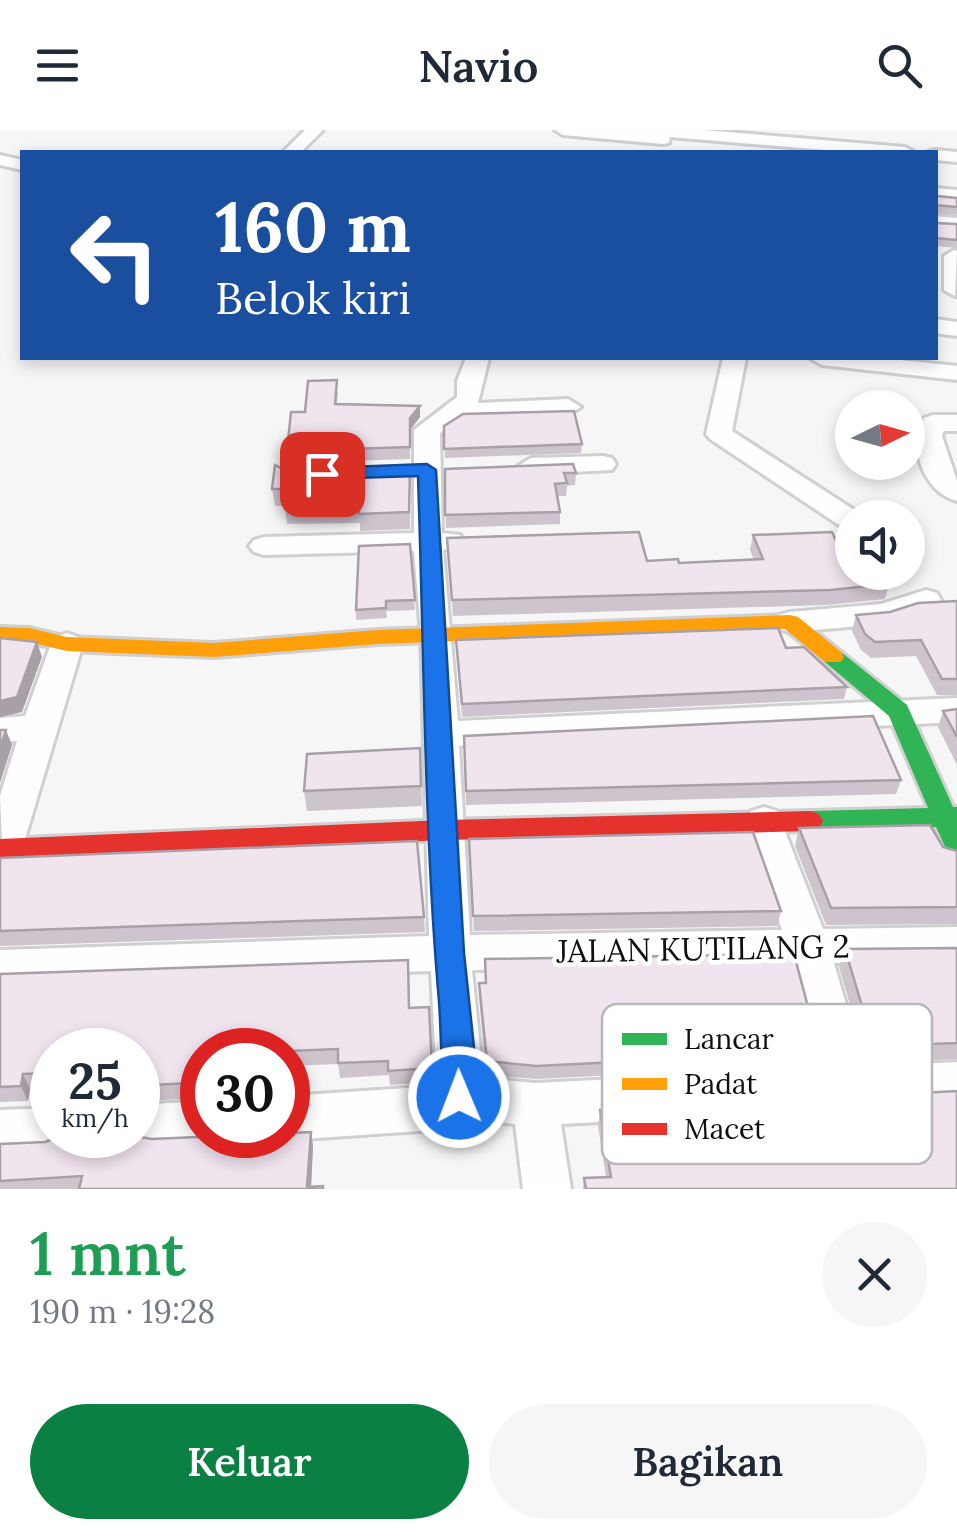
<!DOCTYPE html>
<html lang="id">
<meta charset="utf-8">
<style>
body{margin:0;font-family:Lora,serif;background:#f6f6f7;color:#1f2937;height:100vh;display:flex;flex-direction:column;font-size:38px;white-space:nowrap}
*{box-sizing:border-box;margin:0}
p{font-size:32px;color:#747a83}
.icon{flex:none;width:55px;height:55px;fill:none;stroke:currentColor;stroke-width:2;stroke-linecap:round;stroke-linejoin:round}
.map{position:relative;height:1059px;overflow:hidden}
.details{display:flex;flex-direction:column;background:#fff;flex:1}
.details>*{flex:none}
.banner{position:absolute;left:20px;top:20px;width:918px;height:210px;border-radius:0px;box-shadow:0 5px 15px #0003;background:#1a4fa0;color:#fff;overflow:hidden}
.needle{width:65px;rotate:85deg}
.tools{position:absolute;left:835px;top:260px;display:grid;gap:20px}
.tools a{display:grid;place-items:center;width:90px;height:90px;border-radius:50%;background:#fff;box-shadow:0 5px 15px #0003;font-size:50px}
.speed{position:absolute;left:30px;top:898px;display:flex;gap:20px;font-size:50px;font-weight:700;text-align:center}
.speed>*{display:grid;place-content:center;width:130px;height:130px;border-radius:50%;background:#fff;box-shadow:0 5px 15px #0003;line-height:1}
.speed small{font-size:25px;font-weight:400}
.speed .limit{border:15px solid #d22;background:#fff;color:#111}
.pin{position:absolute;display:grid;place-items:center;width:85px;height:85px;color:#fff;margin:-42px;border-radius:20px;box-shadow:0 5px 15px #0006}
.me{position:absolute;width:110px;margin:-55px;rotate:359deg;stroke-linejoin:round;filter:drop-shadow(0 0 8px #0008)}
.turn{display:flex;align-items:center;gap:35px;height:210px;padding:0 30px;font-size:45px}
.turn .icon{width:130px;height:130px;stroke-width:2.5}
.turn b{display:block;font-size:70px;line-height:85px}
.round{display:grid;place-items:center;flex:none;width:105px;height:105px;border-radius:52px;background:#f6f6f7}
.summary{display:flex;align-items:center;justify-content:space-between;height:170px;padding:0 30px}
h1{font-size:60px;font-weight:600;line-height:75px;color:#1e9e55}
.button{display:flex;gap:20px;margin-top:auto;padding:20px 30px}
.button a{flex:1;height:115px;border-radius:60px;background:#0b8043;color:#fff;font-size:40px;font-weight:600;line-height:115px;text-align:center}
.button a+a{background:#f6f6f7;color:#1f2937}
header{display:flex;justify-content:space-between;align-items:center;height:130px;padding:0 30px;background:#fff;font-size:45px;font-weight:600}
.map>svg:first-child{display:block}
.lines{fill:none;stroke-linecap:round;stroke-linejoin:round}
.street-casing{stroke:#d1d0d1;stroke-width:6}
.fast-casing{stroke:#d1d0d1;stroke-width:6}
.slow-casing{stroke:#d1d0d1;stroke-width:6}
.jam-casing{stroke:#d1d0d1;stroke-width:6}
.street{fill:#fefefe;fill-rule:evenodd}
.fast{fill:#30b455;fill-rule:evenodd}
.slow{fill:#ff9f0a;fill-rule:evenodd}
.jam{fill:#e5322d;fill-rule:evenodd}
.wall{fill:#cec4ce}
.shaded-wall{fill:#a8a0a7}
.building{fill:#f0e4ef;stroke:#a8a0a7;stroke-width:2.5}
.route{fill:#1a73e8;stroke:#114b97;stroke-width:2.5}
.labels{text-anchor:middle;stroke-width:9;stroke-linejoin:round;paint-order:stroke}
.near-street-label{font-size:32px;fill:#111011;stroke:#fff}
.key{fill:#fff;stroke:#b8b7b8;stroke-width:2.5}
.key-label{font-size:28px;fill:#111011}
</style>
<header><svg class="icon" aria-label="menu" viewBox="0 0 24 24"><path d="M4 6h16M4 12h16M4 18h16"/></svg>Navio<svg class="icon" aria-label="search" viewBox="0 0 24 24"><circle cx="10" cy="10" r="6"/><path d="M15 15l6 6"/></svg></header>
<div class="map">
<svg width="957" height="1059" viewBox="0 0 957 1059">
<rect width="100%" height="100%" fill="#f7f6f7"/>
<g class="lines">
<g class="street-casing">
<path id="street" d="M305,0h18l-22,22h-18z
M555,0h149l201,17 9,5h-65l-179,-15 -1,6 -6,1 -100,-9z
M935,20l22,2v10l-22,-2v-8h-7z
M0,25l22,5v10l-22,-5z
M935,58l22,2v12l-22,-2z
M935,86l22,2v12l-22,-2z
M954,120l3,1 -2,45 -11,-6v-34z
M935,189l22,3v14l-22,-3z
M466,228h23l-11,45 90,-4 13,8 -13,8 -106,4 -22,14 2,100 18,2 4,6 -4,6 -17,3 15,171 499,-23v24l-498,24 11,189 312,-5 -37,-109 6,-10 13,-4 13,4 46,118 134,-2v34l-123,2 30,104 93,-5v42l-396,20 10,65h-48l-8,-65 -47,-5 -19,10 -161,11 -12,-5h12v-39l149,-10 -6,-115 -431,15v-36l429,-14 -8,-302 -7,-83 -150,4 -10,-3 -5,-6 5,-6 10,-3 150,-4v-103l43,-33v-16zM793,834l27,105 -285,14 -52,-5 -11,-108z
M723,228h23l-14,73 130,84 2,3h-12v11l-10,-2 -132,-88 -4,-5z
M810,228h72l75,8v14l-135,-15z
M933,285h24v16h-13l-2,5 15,45v20c-33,-8 -50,-55 -33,-83z
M603,326l9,2 4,6 -4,6 -81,4 -13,-8 13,-8z
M926,460l11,3 4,7 -4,7 -53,17 -94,8 -11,-3 -5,-7 5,-7 11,-3 91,-8z
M67,503l11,4 5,7 -61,205 -6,11 -13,4 -3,-68 17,-55 -17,1v-24l25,-2 26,-72 5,-7z
M202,971v34h18l-2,4c-27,11 -69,15 -96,4l-4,-8h20v-30z
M52,978v27h21l-5,11 -16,6 -52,2v-44z"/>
</g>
<g class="fast-casing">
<path id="fast" d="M833,520l8,2 66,53 46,102h4v49l-9,-3 -12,-26 -126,4 -9,-3 -4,-7 4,-7 9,-3 118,-3 -39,-92 -64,-54 -3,-5z"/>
</g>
<g class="slow-casing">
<path id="slow" d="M790,485l8,2 43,35 3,5 -3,5h-16l-40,-33 -408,15 -163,13 -147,-6 -38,-9 -29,-1v-14l29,1 38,9 147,6 163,-13z"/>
</g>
<g class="jam-casing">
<path id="jam" d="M810,681l9,3 4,7 -4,7 -9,3 -365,9 -445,19v-20l445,-19z"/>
</g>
<use href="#street" class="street"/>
<use href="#fast" class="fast"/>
<use href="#slow" class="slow"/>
<use href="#jam" class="jam"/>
</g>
<path class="wall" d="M935,64l2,2 20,2v17l-22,-2z
M935,93l22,1v24l-22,-2z
M338,262l-1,12 83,2v11l-10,13v29l-121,4 -2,-12 18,-39z
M444,296l138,18 -1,9 -136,5z
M410,336v63l-50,2v-8l-73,1 -2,-18h-10l-3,-17 13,-19z
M445,339l131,4 -1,12 -8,1 -1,10h-9l3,16v12l-114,4z
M753,405l88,17 48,32 -4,15 -58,6 -374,11 -6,-78 200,23 32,2 75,-3 -4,-10z
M410,414l5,66 -29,1 1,7 -31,2v-10z
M957,471v94h-20l-21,-39 -45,2 -10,-8 -9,-19 4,-16 34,-3z
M456,510l330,8 61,39 -3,12 -382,18z
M957,579v56l-19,-38 5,-16z
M464,606l437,44 -5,14 -430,11z
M420,618l2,58 -115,5 -3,-20z
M799,698l144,19 14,4v73l-131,1 -31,-79z
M469,709l312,72 -4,15 -303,5z
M0,728l424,59 1,15 -425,14z
M957,818v111l-90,4 -28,-96 6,-18z
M485,829l335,93 -5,13 -280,14 -49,-4 -7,-78v-14h6z
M408,830l2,48 19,-1 4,75 -43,3 -1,-10 -49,3 -2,-14 -49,2 -1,20v-36h-86v42h-10l-1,6 -53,4v-52h-86v38l-22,1 -2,12 -28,1v-128z
M600,980l357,79h-374l1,-11 22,-1 -8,-51z
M311,1002l2,14 -2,41 13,2h-324v-45z"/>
<path class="shaded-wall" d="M420,276v11l-10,13v29v-41z
M37,512l5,15 -20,55 -22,5v-16z
M6,600l6,15 -12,38v-34z
M23,944l7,15 -2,12 -7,-15z
M188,948l4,14 -1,6 -4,-15z
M311,1002l2,14 -2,43h-3z"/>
<path class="building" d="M935,64l2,2 20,2v9l-22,-2z
M935,93l22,1v16l-22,-2z
M337,250l-2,24 85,2 -10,12v29l-123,4 4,-39h14l3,-31z
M574,281l8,33 -138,5v-23l19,-12z
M573,334l3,9h-12l3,10 -12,1 5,28 -115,3v-46z
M275,335l10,5 125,-4 -1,46 -50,2v-8l-74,1 1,-18h-14z
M639,402l8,29 31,-2 1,4 84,-4 -10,-24 79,-3 9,20h11v20h31l6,12 -59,6 -378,10 -5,-62z
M410,414l5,56 -29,1v7l-30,2 3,-64z
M957,471v78h-15l-21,-39 -46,2 -10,-8 -9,-19 34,-3 28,-9z
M778,498l8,20 18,-1 43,40 -385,17 -6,-64z
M0,508l37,4 -20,55 -17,4z
M957,579v28l-14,-26z
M873,586l28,64 -435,11 -2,-55z
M0,600h6l-6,19z
M420,618l1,38 -117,5 3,-37z
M930,695l13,22 14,4v56l-126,1 -32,-80z
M753,702l28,79 -308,5 -4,-77z
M417,711l7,76 -424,14v-73z
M957,818v95l-83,3 -29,-97z
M794,824l26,98 -284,14 -49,-5 -8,-78h7l-1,-24z
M408,830l1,48 20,-1 3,61 -44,3v-10l-50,2v-14l-50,2 -86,-1v27l-14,1 -1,5 -49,3v-36h-86v23l-29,1 -2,12 -21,1v-113z
M957,961v98h-371l-2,-11 27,-1 -11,-67z
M311,1002l-4,55 16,-1v3h-244l3,-13 -82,5v-37l45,-2 18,-7h66l23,4 90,-4h46v-2z"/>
<path class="route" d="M427,334l9,6 28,483 13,123 -7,32 -11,4 -11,-4c-7,-16 -7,-84 -9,-106 -15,-174 -15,-351 -21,-526l-96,3 -10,-5 10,-6z"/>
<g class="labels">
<g class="near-street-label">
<text transform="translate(703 819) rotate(-1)" y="11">JALAN KUTILANG 2</text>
</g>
</g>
<rect x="602" y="874" width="330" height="160" rx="15" class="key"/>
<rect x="622" y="903" width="45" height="12" fill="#30b455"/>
<rect x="622" y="948" width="45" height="12" fill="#ff9f0a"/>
<rect x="622" y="993" width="45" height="12" fill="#e5322d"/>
<g class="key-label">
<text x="684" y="919">Lancar</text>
<text x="684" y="964">Padat</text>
<text x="684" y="1009">Macet</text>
</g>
</svg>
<div class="tools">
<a><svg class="needle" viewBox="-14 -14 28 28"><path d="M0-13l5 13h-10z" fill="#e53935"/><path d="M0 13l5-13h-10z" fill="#747a83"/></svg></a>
<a><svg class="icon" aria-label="sound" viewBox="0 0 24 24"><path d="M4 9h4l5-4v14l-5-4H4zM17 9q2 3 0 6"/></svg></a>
</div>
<div class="speed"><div>25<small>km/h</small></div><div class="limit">30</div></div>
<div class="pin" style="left:322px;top:344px;background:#d93025"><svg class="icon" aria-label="arrive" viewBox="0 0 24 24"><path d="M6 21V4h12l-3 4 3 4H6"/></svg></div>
<svg class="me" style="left:459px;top:967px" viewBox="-20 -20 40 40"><circle r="17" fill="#1a73e8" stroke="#fff" stroke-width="3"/><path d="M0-11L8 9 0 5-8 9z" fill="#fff"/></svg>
<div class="banner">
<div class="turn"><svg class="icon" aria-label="left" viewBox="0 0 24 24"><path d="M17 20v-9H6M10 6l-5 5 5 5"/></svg><div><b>160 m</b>Belok kiri</div></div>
</div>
</div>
<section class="details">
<div class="summary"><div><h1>1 mnt</h1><p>190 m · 19:28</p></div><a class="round"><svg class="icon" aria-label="close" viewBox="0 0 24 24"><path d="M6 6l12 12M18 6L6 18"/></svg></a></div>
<div class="button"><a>Keluar</a><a>Bagikan</a></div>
</section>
